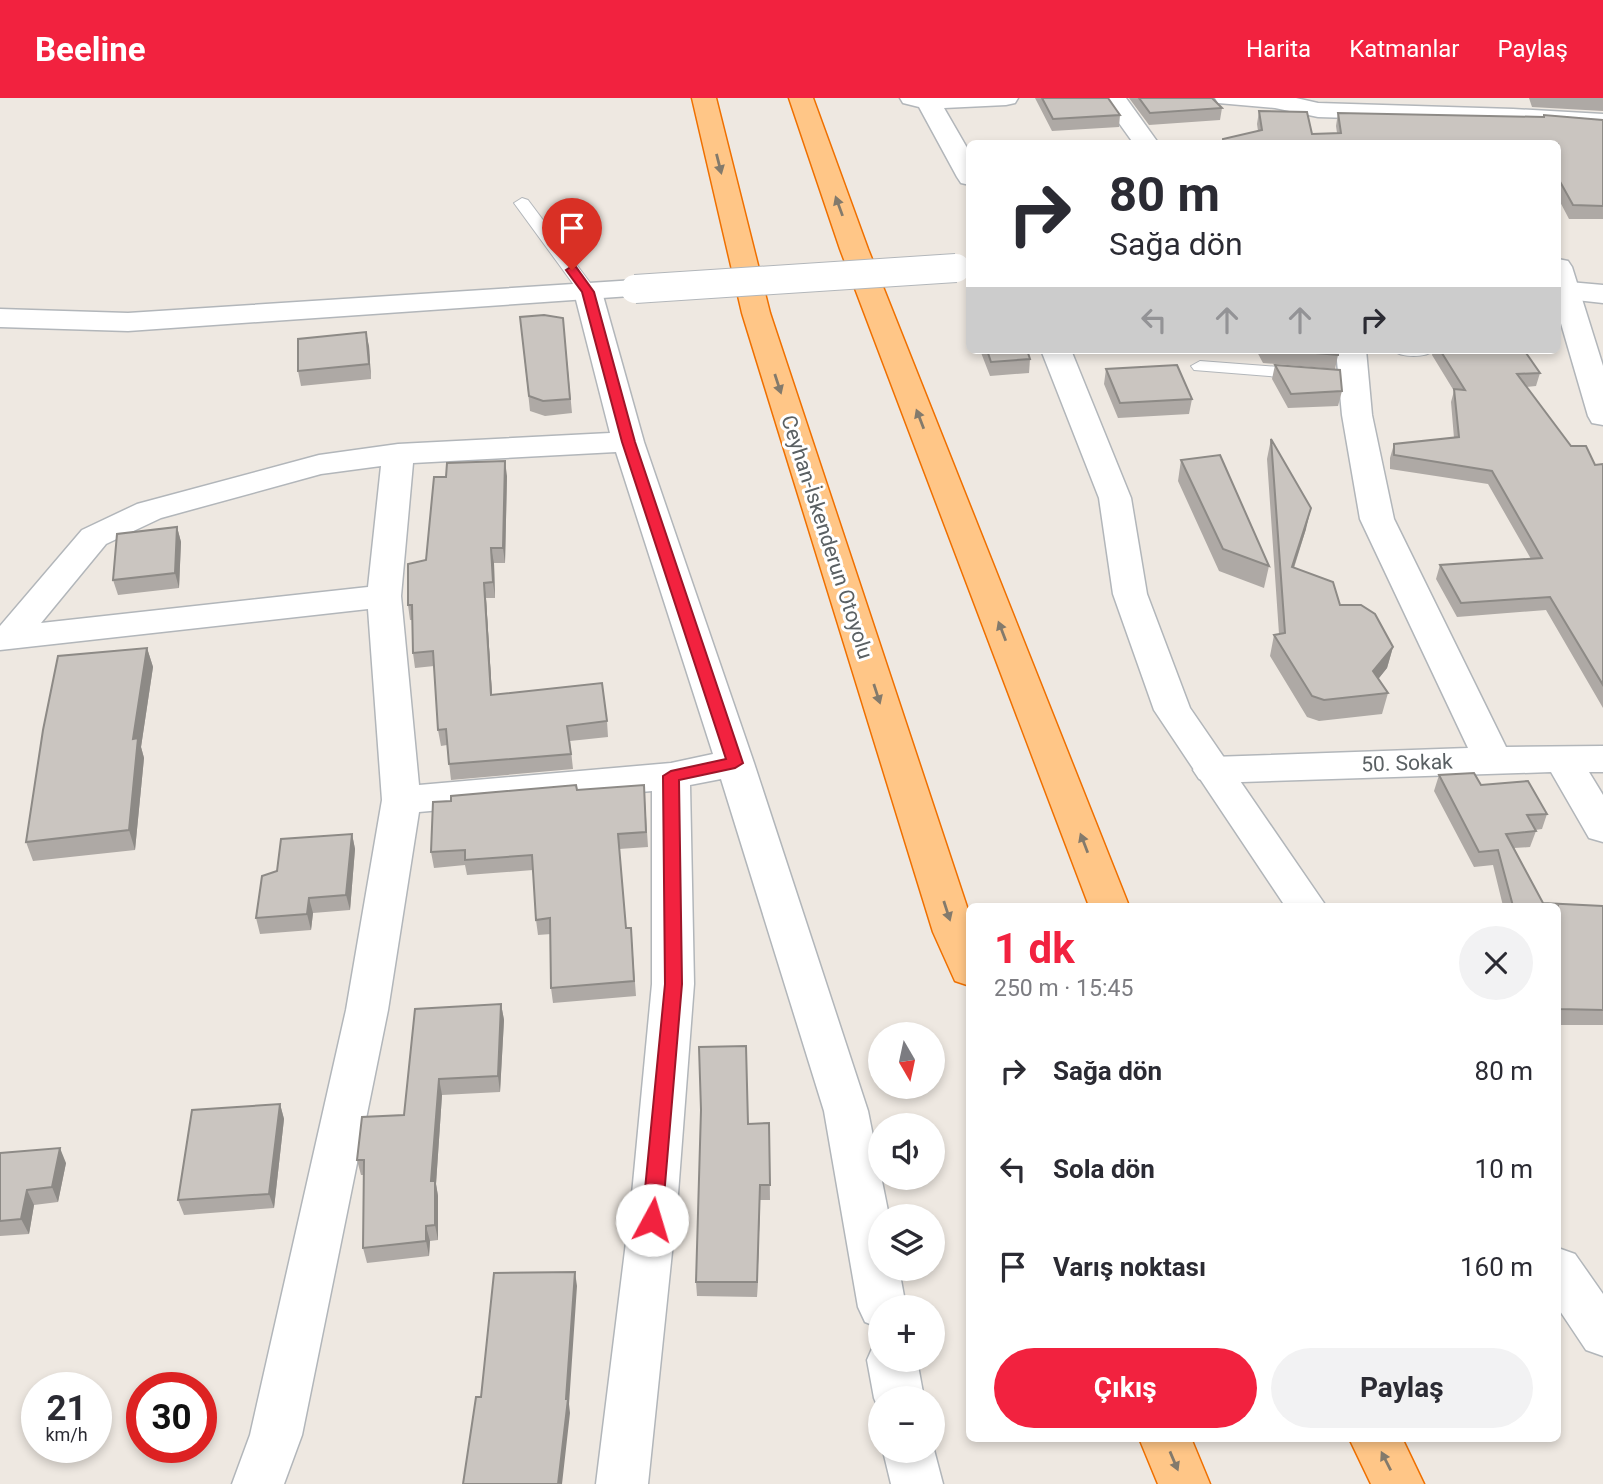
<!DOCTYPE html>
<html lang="tr">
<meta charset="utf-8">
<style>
body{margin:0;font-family:Roboto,sans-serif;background:#f2f2f3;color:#2b2b33;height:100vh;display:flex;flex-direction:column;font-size:26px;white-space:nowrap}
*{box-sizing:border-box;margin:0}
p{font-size:23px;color:#7c7c81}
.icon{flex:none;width:38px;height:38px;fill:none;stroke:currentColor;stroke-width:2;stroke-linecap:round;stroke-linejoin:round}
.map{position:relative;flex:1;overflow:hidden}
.side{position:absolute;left:966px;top:805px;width:595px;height:539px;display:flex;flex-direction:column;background:#fff;border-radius:10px;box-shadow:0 4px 10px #0003}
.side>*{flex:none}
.hud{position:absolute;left:966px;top:42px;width:595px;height:214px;border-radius:10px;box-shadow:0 4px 10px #0003;background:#fff;color:#2b2b33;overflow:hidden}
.needle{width:46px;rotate:171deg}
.fabs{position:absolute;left:868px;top:924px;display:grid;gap:14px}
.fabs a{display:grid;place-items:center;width:77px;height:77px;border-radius:50%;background:#fff;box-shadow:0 4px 10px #0003;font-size:35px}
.speed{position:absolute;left:21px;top:1274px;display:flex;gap:14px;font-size:35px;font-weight:700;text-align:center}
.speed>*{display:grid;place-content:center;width:91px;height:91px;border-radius:50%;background:#fff;box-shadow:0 4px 10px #0003;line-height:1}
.speed small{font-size:18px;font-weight:400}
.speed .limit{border:10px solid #d22;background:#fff;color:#111}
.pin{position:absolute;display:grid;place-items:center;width:60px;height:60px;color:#fff;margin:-72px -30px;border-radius:50% 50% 50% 0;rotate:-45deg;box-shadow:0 0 7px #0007}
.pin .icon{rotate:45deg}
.me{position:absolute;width:77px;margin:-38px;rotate:6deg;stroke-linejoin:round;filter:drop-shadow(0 0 5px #0008)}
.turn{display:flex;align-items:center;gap:24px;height:147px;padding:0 28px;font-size:32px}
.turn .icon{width:91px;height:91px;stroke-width:2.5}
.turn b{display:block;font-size:49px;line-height:60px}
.lanes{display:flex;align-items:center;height:66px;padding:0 28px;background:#0003;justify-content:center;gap:35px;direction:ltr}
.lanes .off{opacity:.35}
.round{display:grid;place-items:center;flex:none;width:74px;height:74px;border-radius:37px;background:#f2f2f3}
.head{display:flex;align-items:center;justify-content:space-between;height:119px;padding:0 28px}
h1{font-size:42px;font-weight:700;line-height:52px;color:#f2223f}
.primary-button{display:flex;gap:14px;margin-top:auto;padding:14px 28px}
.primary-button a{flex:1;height:80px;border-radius:42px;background:#f2223f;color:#fff;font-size:28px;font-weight:700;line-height:80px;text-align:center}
.primary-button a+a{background:#f2f2f3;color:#2b2b33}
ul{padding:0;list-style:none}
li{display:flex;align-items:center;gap:21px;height:98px;padding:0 28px}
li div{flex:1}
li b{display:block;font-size:26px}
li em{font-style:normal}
header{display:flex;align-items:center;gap:42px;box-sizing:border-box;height:98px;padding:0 35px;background:#f2223f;color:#fff}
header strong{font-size:33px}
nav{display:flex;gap:38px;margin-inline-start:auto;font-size:24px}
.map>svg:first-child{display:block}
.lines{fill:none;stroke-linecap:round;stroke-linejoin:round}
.service-casing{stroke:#b2b6ba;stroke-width:2}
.minor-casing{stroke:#b2b6ba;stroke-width:3}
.tertiary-casing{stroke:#b2b6ba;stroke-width:3}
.motorway-casing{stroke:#ef7000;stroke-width:3}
.service{fill:#fff;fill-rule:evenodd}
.minor{fill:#fff;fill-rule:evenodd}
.tertiary{fill:#fff;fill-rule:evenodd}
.motorway{fill:#ffc687;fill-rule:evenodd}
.tertiary-bridge-casing{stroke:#b2b6ba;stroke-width:30;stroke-linecap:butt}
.tertiary-bridge{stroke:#fff;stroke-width:28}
.wall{fill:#aea9a5}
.shaded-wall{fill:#8d8a86}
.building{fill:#cac5c0;stroke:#8d8a86;stroke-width:2}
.oneway{fill:#837a6c}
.route{fill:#f2223f;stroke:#9d1629;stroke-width:2}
.labels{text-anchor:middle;stroke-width:6;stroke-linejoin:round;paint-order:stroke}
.street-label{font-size:21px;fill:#5a6063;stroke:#fff}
</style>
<header>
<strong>Beeline</strong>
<nav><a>Harita</a><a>Katmanlar</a><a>Paylaş</a></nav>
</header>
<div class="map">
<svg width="1603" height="1386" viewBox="0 0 1603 1386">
<rect width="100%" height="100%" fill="#eee8e1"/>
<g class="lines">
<g class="service-casing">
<path id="service" d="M522,100l6,2 66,88 2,4 -2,4h-12l-68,-93z
M1392,252h43c-9,8 -34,8 -43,0z
M1200,263l105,8 9,5 -9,5 -111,-9 -3,-4z"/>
</g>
<g class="minor-casing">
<path id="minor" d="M900,0h118l-3,5 -9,2 -62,3 26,45v32l-9,-2 -4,-6 -38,-70 -16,-4z
M1101,0h25l33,46h-25z
M1215,0h81l22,5 195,6 90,5v16l-90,-7 -195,-6 -43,-9 -57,-5z
M1558,161l10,2 4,6 31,99v59l-11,-2 -4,-7 -30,-103z
M588,185l10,3 4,6 42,150 110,321 114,348 21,105h-9v53h19l7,38h-26v21l-15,-6 -7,-15 -34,-196 -103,-332 -31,6 4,199 -16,210 -30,290h-52l36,-290 20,-210v-193l-233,21 -31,198 -86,425 -18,49h-52l18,-49 96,-425 36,-210 -14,-191 -368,41v-24l82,-96 55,-26 182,-49 79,-11 212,-11 -36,-141 4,-6zM616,354l97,302 -42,9 -252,22 -18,-189 12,-133zM381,368l-13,121 -327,36 65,-79 55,-26 160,-44z
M1336,252h30l6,65 22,104 112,228 97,-1v26h-14l14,23v47l-14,-4 -38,-66 -339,11 -13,-4 -6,-9 6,-9 13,-4 256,-9 -108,-229 -18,-104z
M880,1244v18h37l7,38h-44v15l-6,-15 -7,-38 7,-16z
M933,1348l10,38h-52l-8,-33h50z"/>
</g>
<g class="tertiary-casing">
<path id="tertiary" d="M635,182l10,3 4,6 -4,6 -517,36 -128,-4v-18l128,4z
M1558,183l45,4v18l-45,-5z
M1041,252h30l60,148 16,96 43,114 136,198h-41l-131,-196 -41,-116 -14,-96z
M1558,1150l17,6 28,40v62l-17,-6 -28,-42z"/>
</g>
<g class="motorway-casing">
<path id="motorway" d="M692,0h24l54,215 200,603v70l-15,-5 -22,-49 -191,-619z
M789,0h24l55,151 261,657h-40l-249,-657z
M1139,1340h52l19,46h-52z
M1349,1340h53l22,46h-53z"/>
</g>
<use href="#service" class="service"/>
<use href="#minor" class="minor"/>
<use href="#tertiary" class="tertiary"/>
<use href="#motorway" class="motorway"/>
<g class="tertiary-bridge-casing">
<path id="tertiary-bridge" d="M635,191l321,-21"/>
</g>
<use href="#tertiary-bridge" class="tertiary-bridge"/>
</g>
<path class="wall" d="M1035,0h73l12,17 -1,12 -67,4z
M1129,0h83l10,10 -2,12 -71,5z
M1529,0h74v13l-71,-4z
M1259,13l53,23 25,-1 -1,-7 2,-13 205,4 1,-2 59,5v99h-34l-11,-21v-54h-336l1,-5 35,-8 -1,-7z
M520,219l43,1 9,95 -27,3 -15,-5z
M369,248l2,33 -70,7 -3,-15z
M980,252h47l3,9 -1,14 -39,3z
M1256,252h82v5l-3,14 -72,-6z
M1433,252h91l16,23 -4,13 -10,1 45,59 24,19 8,-1v244l-57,-98 -89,7 -21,-38 4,-14 91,-6 -43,-75 -98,-15v-11l4,-14 60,-6 -3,-36 3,-11 -22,-36z
M1275,267l67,26 -4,15 -50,2 -16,-29z
M1106,271l86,30 -3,15 -71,4 -14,-34z
M1271,341l35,90 -12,39 99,79 -6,21 -9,11 10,14 -6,21 -63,7 -12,-4 -37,-61 4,-21 5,-1 -12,-175z
M1181,362l88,106 -5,22 -45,-17 -41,-90z
M507,378l-2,87h-11l1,35h-9l6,97 115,26 1,16 -38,4 3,28 -122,11 -4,-35 -6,1 -3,-16 -4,-64 -19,2 -2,-15 -1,-33h-2l-2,-15 18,-45z
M177,429l4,15 -2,46 -61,7 -5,-15z
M147,550l6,19 -12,80 3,11 -9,92 -102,11 -7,-19z
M1439,677l42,10 66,29 -5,15 -7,1 1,1 -6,16 -16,1 29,55 60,3v119h-45v-119h-55l-10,-41 -19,2 -40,-76z
M644,687l4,62 -29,2 7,79h5l5,68 -83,7 -2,-15v-54l-13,1 -2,-15 -3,-50 -66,5 -2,-10 -31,3 -3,-16 20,-51 126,-11z
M352,736l3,15 -5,61 -37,3 -2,17 -51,4 -4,-16 21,-47z
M501,906l3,16 -4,72 -58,3 -6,89 2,12v44l-8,1 -1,15 -62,7 -4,-15 1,-73h-3l-4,-15 47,-45z
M280,1006l4,15 -10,89 -90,7 -6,-15z
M769,1025l1,77h-10l-3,97 -60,-1 -1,-14 52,-158z
M0,1055l66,10 -8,39 -24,3 -5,29 -29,2z"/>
<path class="shaded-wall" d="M366,234l3,14 2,33 -2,-15z
M505,363l2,15 -2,87 -2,-15z
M1311,410l-5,21 -19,59 5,-21z
M177,429l4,15 -2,46 -4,-15z
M491,450l3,15 1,35 -2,-16z
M484,485l2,15 7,112 -2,-15z
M1393,549l-6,21 -19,24 5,-21z
M147,550l6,19 -12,80 3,11 -9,92 -6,-20 4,-91z
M352,736l3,15 -5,61 -4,-15z
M309,800l4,15 -2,17 -4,-16z
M501,906l3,16 -4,72 -2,-16z
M439,981l3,16 -6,89 2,12v44l-3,-15 -4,-44z
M280,1006l4,15 -10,89 -5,-14z
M60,1050l6,15 -8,39 -6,-15z
M760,1087v15l-3,97v-15z
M27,1092l7,15 -5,29 -8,-15z
M426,1128l4,15 -1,15 -3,-15z
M575,1174l2,14 -8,118 1,9 -8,71h-4z"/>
<path class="building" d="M1042,0h66l12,17 -67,4z
M1139,0h73l10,10 -72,5z
M1259,13l48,1 5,22 29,-1 -3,-20 206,4v-2l59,5v86l-30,-1 -15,-27v-34h-335v-5l39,-9z
M544,217l19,3 7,81 -27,2 -14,-5 -9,-79z
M366,234l3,32 -71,7v-32z
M987,252h40l3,9 -39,3z
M1280,252h58v5z
M1440,252h84l16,23 -23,1 54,72h15l9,19 8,-1v221l-53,-88 -89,6 -21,-38 102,-7 -50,-87 -98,-16v-11l65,-7 -5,-48 11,1z
M1177,267l15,34 -72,4 -14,-34z
M1275,267l65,5 2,21 -51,3z
M1271,341l40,69 -19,59 41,15 7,23h21l14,9 18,33 -20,24 15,22 -64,7 -12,-4 -38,-61 11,-2z
M1220,357l49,111 -46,-17 -42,-89z
M505,363l-2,87h-12l2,34 -9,1 7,112 111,-12 5,38 -40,5 4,28 -122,10 -3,-35 -8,1 -5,-79 -20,2 -1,-48h-4v-41l18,-4 8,-83h12l1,-14z
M177,429l-2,46 -62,7 4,-46z
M147,550l-14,91 5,-1 -9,92 -103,12 17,-112 15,-74z
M1474,675l7,12 47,-4 19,33 -20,1 9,16 -30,3 37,69 60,3v104l-45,-1v-103h-45l-15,-56 -19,2 -40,-77z
M576,687l1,5 67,-5 2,47 -28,2 8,94h5l3,53 -83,7 -1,-70 -14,2 -4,-65 -67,5v-10l-34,2 2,-50 18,-1v-5z
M352,736l-6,61 -37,3 -2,16 -51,4 6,-42 15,-5 4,-32z
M501,906l-3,72 -59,3 -8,102h4v44l-9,1v15l-63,7 1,-88h-7l5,-43 42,-2 11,-106z
M746,948l2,78 21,-1 1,62h-10l-3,97h-61l5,-172 -2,-63z
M280,1006l-11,90 -91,6 14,-90z
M60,1050l-8,39 -25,3 -6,29 -21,2v-68z
M575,1174l-9,127h2l-10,85h-95l13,-87h5l13,-124z"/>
<defs><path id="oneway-solid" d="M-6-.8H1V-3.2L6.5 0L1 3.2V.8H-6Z" transform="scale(1.75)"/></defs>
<g class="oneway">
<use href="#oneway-solid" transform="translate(719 66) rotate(76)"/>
<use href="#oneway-solid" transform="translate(839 108) rotate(-110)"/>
<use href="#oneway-solid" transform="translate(778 286) rotate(72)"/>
<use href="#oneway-solid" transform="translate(920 321) rotate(-111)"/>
<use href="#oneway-solid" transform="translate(1002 533) rotate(-111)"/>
<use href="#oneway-solid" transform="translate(877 596) rotate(72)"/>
<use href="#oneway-solid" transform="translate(1084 745) rotate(-111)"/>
<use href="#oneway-solid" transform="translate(947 813) rotate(72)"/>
<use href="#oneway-solid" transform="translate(1174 1363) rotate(67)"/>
<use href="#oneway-solid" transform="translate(1386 1363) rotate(-117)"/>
</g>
<path class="route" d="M572,168l4,1 18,25 41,150 108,321 -8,5 -56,12 3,204 -20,236 -3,6 -7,2 -7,-2 -3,-6 23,-236 -2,-208 8,-5 55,-12 -104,-317 -40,-150 -16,-22z"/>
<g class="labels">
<g class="street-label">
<text transform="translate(827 439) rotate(72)" y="7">Ceyhan-İskenderun Otoyolu</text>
<text transform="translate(1407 665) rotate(-2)" y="7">50. Sokak</text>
</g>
</g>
</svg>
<div class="fabs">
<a><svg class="needle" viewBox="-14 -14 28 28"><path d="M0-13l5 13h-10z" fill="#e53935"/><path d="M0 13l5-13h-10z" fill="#7c7c81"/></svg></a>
<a><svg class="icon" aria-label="sound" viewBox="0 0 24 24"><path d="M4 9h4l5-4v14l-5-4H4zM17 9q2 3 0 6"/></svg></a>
<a><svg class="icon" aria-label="layers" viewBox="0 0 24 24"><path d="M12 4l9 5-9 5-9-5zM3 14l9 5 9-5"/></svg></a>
<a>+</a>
<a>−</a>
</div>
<div class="speed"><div>21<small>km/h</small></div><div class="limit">30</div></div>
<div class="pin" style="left:572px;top:172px;background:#d93025"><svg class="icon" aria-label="arrive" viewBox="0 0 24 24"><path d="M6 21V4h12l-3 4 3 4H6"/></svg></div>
<svg class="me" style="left:652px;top:1122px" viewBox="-20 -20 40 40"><circle r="19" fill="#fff"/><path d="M0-13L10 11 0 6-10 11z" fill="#f2223f"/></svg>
<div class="hud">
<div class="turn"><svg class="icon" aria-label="right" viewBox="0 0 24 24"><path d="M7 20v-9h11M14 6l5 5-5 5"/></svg><div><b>80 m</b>Sağa dön</div></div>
<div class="lanes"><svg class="icon off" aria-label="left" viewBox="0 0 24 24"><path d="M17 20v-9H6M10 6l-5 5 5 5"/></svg><svg class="icon off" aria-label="ahead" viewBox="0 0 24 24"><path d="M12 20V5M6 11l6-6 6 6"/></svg><svg class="icon off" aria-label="ahead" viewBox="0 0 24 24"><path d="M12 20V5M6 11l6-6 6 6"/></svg><svg class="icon" aria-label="right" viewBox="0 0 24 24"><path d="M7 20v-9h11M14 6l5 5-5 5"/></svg></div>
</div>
<section class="side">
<div class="head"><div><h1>1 dk</h1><p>250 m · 15:45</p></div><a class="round"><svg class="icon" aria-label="close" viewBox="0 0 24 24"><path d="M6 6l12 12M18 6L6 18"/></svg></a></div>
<ul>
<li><svg class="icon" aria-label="right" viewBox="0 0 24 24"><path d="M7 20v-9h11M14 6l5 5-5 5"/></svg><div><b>Sağa dön</b></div><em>80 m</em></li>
<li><svg class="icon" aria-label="left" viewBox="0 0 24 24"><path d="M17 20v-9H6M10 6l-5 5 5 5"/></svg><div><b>Sola dön</b></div><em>10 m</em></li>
<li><svg class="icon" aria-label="arrive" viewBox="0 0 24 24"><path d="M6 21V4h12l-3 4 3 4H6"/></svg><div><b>Varış noktası</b></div><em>160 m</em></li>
</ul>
<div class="primary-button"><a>Çıkış</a><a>Paylaş</a></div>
</section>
</div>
